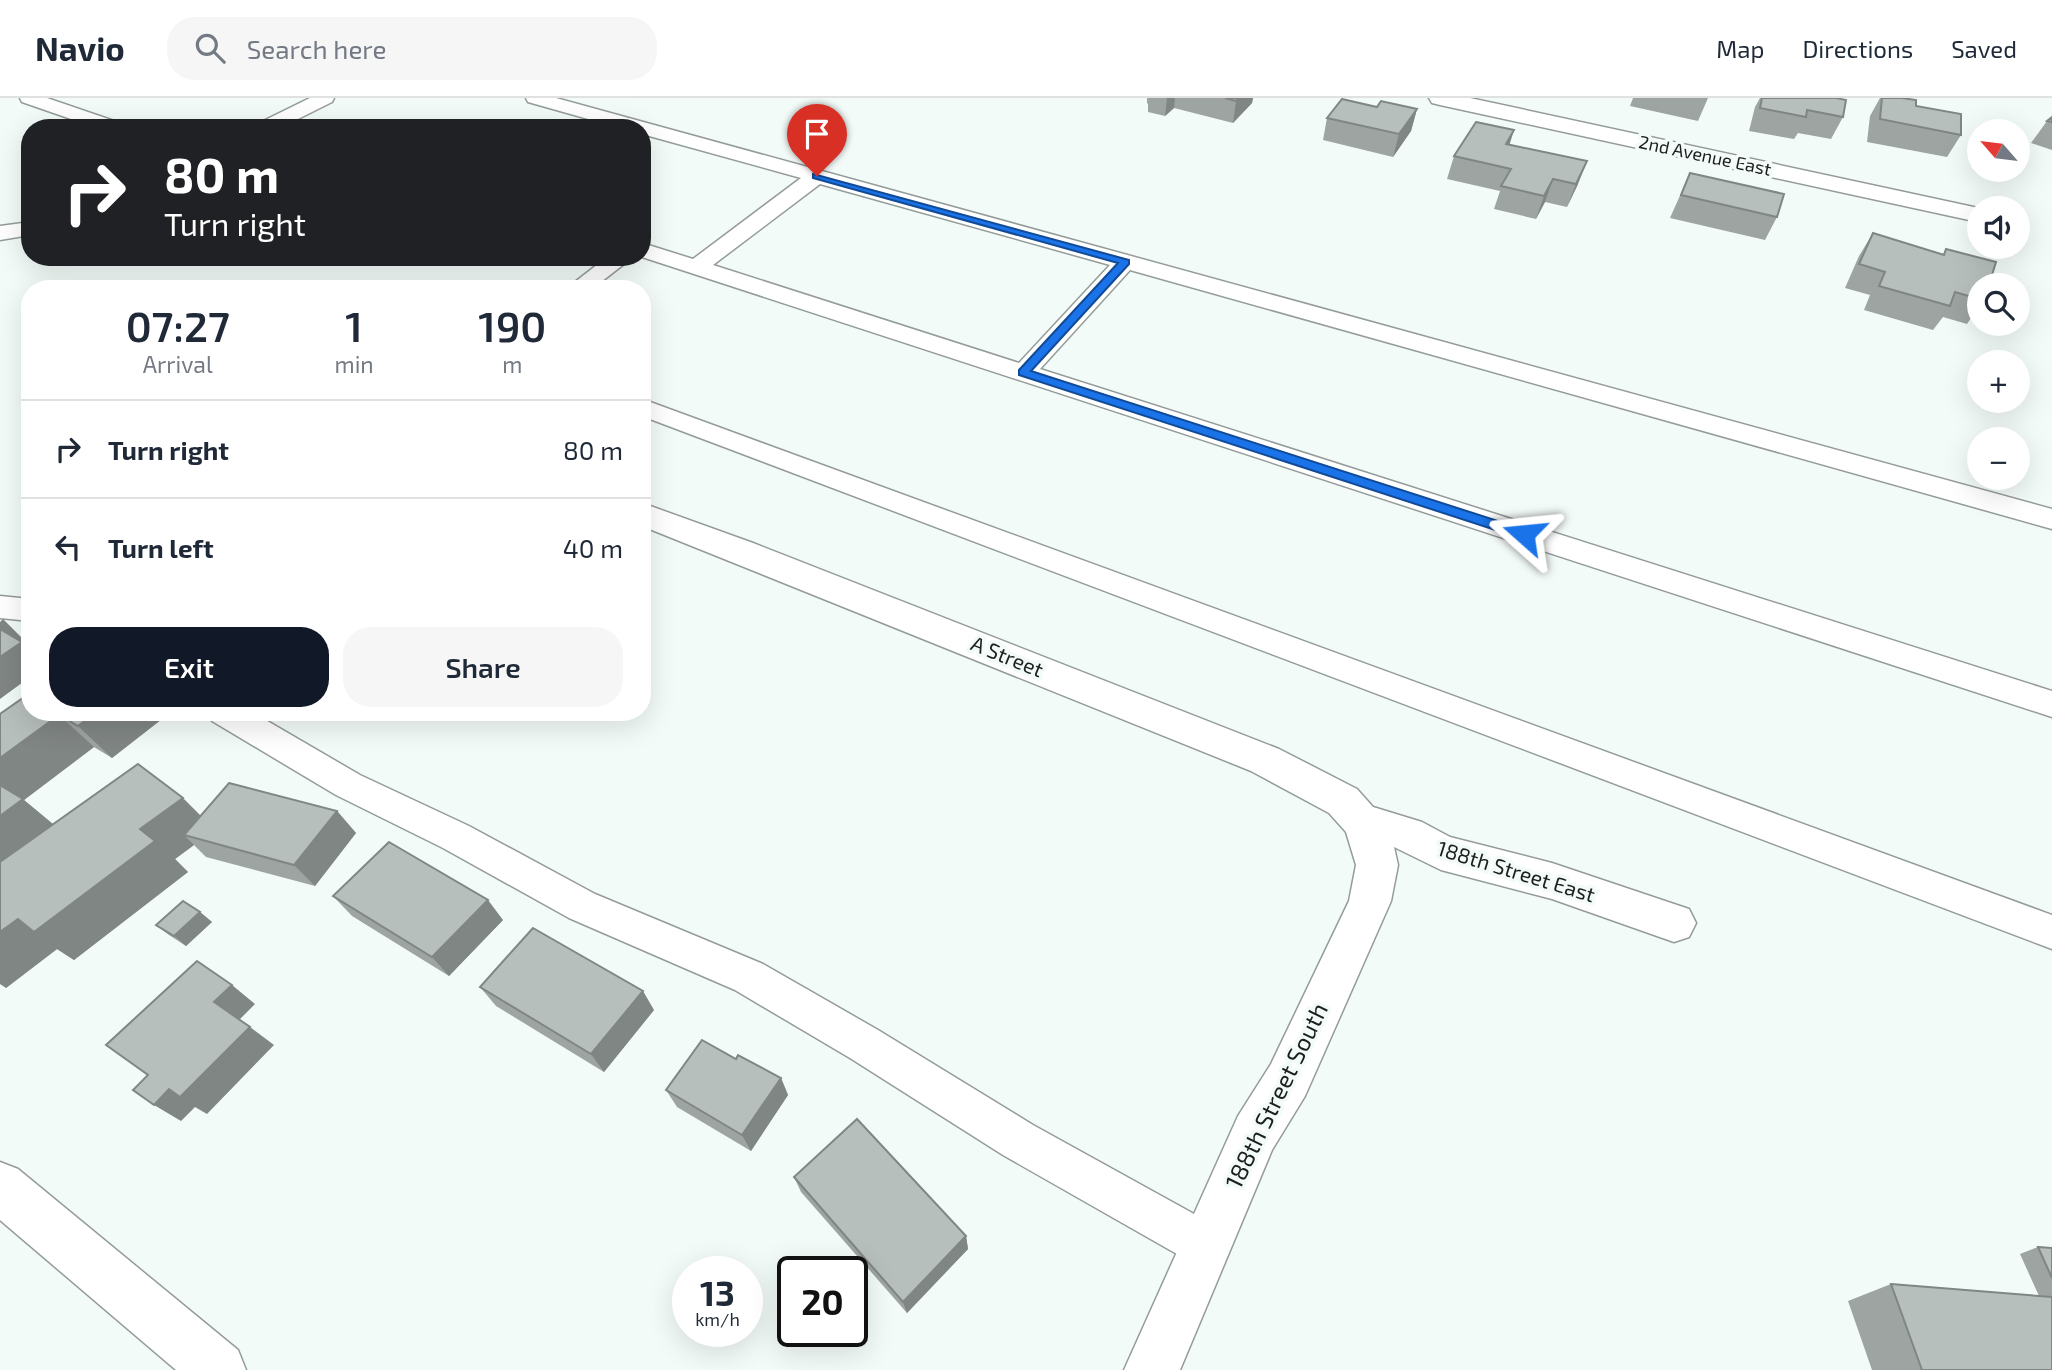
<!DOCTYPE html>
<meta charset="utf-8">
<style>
body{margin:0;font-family:"Exo 2",sans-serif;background:#f6f6f7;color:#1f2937;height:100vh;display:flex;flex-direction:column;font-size:26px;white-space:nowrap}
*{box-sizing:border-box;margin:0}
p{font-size:23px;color:#747a83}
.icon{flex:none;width:38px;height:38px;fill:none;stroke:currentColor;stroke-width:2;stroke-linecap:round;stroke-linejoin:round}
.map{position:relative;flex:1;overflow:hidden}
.side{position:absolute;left:21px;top:182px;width:630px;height:441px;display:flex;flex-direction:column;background:#fff;border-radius:28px;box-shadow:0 7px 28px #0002}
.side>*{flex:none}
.top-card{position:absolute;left:21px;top:21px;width:630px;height:147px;border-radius:28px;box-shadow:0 7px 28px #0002;background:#202124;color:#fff;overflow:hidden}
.needle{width:46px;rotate:298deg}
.tools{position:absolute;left:1967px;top:21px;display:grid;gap:14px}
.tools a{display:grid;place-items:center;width:63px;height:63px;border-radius:50%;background:#fff;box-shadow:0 7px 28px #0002;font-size:35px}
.speed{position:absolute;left:672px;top:1158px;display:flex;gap:14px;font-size:35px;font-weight:700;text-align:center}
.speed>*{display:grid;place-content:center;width:91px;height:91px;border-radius:50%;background:#fff;box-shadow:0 7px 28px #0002;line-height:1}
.speed small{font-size:18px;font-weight:400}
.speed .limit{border:4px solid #111;border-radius:10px;background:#fff;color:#111}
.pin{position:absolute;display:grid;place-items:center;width:60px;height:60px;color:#fff;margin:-72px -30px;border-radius:50% 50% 50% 0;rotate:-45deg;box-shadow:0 0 7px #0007}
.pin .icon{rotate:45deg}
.me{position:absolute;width:77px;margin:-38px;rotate:288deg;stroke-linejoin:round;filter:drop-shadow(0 0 5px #0008)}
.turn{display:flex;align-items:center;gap:24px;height:147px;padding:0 28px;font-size:32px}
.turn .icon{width:91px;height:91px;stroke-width:2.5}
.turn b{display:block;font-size:49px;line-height:60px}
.eta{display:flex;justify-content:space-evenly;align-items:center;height:119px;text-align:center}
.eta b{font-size:42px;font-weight:600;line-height:49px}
.action{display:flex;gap:14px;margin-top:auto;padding:14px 28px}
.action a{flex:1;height:80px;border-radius:28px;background:#111827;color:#fff;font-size:28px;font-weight:600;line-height:80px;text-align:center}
.action a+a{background:#f6f6f7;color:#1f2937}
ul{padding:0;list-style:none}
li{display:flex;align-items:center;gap:21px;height:98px;padding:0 28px;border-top:2px solid #e0e1e3}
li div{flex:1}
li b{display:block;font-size:26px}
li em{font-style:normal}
header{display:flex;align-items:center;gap:42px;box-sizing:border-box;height:98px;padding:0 35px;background:#fff;border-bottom:2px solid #e0e1e3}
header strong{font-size:33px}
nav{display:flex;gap:38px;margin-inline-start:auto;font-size:24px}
.search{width:490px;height:63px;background:#f6f6f7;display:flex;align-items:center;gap:18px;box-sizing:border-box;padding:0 24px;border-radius:28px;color:#747a83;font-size:26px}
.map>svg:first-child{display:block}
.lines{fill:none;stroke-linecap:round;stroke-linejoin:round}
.lane-casing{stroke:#949c99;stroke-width:3}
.street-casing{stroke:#949c99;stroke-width:3}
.lane{fill:#fff;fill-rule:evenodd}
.street{fill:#fff;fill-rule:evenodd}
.wall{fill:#9da4a2}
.shaded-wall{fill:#808684}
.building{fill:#b7bfbc;stroke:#808684;stroke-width:2}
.route{fill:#1a73e8;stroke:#114b97;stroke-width:2}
.labels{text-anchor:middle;stroke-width:7;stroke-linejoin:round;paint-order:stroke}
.far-street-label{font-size:18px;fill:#1c1f1e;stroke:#f3fbf9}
.street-label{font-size:21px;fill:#1c1f1e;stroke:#f3fbf9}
.near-street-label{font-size:24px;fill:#1c1f1e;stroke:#f3fbf9}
</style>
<header>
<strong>Navio</strong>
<div class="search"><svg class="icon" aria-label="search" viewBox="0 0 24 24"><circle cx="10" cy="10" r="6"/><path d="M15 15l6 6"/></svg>Search here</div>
<nav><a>Map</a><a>Directions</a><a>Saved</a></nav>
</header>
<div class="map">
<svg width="2052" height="1272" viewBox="0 0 2052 1272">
<rect width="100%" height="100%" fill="#f3fbf9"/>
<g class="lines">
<g class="lane-casing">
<path id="lane" d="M20,0h27l76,26 3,4h-29l-75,-26z
M310,0h24l-2,4 -52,26h-26l3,-4z
M526,0h30l1496,411v20l-922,-259 -90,99 1012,322v26l-1410,-460v-14l51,16 108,-81 -159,-44v-6h-22l-92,-26zM820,86l290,81 -91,98 -306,-98z
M30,124v13l-30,5v-14z
M607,159h26l-41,32h-26z
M642,301l1410,516v34l-1410,-533z
M0,498l30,3v22l-30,-3z
M208,614h44l108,63 109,51 126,68 168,70 115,66 155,95 190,105 6,16 -6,16 -16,6 -16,-6 -188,-107 -153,-97 -115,-68 -166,-72 -126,-70 -107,-53 -124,-74z"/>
</g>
<g class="street-casing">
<path id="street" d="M1429,0h41l499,108 9,2 1,8 -10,4 -529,-115 -8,-2z
M642,405l111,40 526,206 78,40 16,18 49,15 28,15 102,26 122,41 15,5 7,14 -7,14 -15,5 -122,-43 -111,-29 -47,-23 4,18 -7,36 -86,195 -33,54 -92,220h-56l114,-254 33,-52 78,-163 7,-36 -10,-33 -17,-19 -78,-42 -609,-245z
M0,1064l18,7 220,181 8,20h-70l-176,-150z"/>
</g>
<use href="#lane" class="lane"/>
<use href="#street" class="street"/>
</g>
<path class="wall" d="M1147,0h106l-1,5 -19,20 -59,-15 -9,8 -17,-4v-8l-1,-1z
M1633,0h75l-10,23 -68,-15z
M1760,0h76l7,19 -12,22 -33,-6 -4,6 -45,-8 6,-24z
M1880,0h22l59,37 -14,22 -80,-15 3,-26z
M1377,9l40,2 -6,22 -18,26 -70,-17 4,-22z
M2052,19v33l-21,-7 16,-22z
M1510,46l68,40 -11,23 -22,-5 -9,17 -42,-10 6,-18 -53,-12 7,-23z
M1690,75l87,44 -12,23 -95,-22z
M1873,135l70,21 3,-5 33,36v21l-12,18 -24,-7 -10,13 -69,-20 6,-15 -25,-7 14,-32z
M30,614h141l-59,46 -18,-11 -70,53 29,24 148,-8 136,-5 19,22 -41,53 -109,-29 -12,-12 -19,14 13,13 -114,88 -17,-11 -51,39z
M333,798l170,24 -54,56 -97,-60z
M200,814l12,10 -26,24 -17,-11 -13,-10z
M480,889l174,23 -50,62 -108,-66z
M736,961l45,19 7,17 -37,56 -74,-44 -11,-17z
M794,1079l172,59 2,13 -61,64 -106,-121z
M2038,1149l14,1v122h-180l-24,-69 43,-17 148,12 -19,-42z"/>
<path class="shaded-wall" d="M1167,0h8l-1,10 -9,8z
M1238,0h15l-1,5 -19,20 3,-22z
M1417,11l-6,22 -18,26 6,-23z
M1514,32l-7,23 -1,-9z
M1587,63l-9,23 -11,23 9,-23z
M1553,81l-8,23 -9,17 8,-23z
M3,521l24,24 -2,1 5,5v28l-30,22v-77z
M96,614h75l-59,46 -34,-32z
M59,617l35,32 -70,53 36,30 -60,48v-120z
M183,700l31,31 -30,6 10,10 -19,14 13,13 -114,88 -17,-11 -51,39 -6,-4v-52z
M337,713l19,22 -41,53 -21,-21z
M488,802l15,20 -54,56 -17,-19z
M200,814l12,10 -26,24 -12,-10z
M232,887l23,19 -17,17 -24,-19z
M643,893l11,19 -50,62 -13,-18z
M250,929l24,18 -67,69 -12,-7 -14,14 -27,-16 15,-16z
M781,980l7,17 -37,56 -9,-16z
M966,1138l2,13 -61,64 -4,-11z"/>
<path class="building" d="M1225,0h13l-2,3z
M1762,0h74l10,2 -3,17 -36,-7 -1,7 -46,-9z
M1882,0h20l14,2v6l45,8v21l-81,-16z
M1342,1l35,8 4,-6 36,8 -18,25 -72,-16z
M2052,19v5l-5,-1z
M1476,24l38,8 -8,14 81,17 -11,23 -23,-5 -9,17 -43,-10 10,-17 -57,-13z
M1690,75l94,21 -7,23 -96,-22z
M1873,135l71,22 2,-6 50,13 -7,23h-10v14l-24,-7 -5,14 -71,-20 6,-14 -26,-8z
M0,531l22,13 -22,15z
M30,595v19h66l-18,14 -19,-11 -59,43v-44z
M138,666l45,34 -43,31 15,12 -121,91 -16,-13 -18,13v-70z
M229,685l108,28 -43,54 -110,-30z
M0,687l23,14 -23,17z
M389,744l99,58 -56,57 -99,-61z
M183,803l17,11 -26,24 -18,-11z
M533,830l110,63 -52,63 -111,-67z
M197,863l35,24 -18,17 36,25 -70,70 -11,-8 -15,16 -21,-15 15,-15 -42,-30z
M702,942l34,19 2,-4 43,23 -39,57 -76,-45z
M857,1021l109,117 -63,66 -109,-125z
M2038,1149l14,1v30z
M1891,1186l161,13v73h-130z"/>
<path class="route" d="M813,76l316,86v4l-98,107 498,160 2,3 -2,4h-9l-501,-163v-5l99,-107 -305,-85z"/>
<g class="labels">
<g class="far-street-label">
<text transform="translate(1705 58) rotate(12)" y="6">2nd Avenue East</text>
</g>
<g class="street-label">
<text transform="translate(1007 559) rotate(22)" y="7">A Street</text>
<text transform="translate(1516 774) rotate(17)" y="7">188th Street East</text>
</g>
<g class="near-street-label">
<text transform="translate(1277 998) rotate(-64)" y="8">188th Street South</text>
</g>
</g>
</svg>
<div class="tools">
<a><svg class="needle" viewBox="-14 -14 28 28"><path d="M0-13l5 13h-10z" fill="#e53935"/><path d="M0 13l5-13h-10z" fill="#747a83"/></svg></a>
<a><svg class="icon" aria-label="sound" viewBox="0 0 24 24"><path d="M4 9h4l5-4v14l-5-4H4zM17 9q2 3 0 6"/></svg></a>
<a><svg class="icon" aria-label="search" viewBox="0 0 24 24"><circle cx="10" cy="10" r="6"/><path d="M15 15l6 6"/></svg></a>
<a>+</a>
<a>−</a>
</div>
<div class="speed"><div>13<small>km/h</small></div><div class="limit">20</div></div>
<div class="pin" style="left:817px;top:78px;background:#d93025"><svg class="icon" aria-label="arrive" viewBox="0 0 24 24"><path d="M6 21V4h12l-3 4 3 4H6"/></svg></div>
<svg class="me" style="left:1524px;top:436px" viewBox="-20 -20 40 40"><path d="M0-17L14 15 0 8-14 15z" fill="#1a73e8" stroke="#fff" stroke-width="4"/></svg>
<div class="top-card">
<div class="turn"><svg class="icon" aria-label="right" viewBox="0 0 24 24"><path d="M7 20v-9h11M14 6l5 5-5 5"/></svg><div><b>80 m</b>Turn right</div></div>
</div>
<section class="side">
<div class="eta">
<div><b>07:27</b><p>Arrival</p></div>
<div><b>1</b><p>min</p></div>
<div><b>190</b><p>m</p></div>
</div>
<ul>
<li><svg class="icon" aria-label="right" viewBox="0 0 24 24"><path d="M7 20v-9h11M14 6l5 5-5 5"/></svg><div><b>Turn right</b></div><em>80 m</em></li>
<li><svg class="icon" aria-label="left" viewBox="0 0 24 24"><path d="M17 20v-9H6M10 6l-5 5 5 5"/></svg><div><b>Turn left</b></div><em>40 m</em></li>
</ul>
<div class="action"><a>Exit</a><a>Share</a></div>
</section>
</div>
